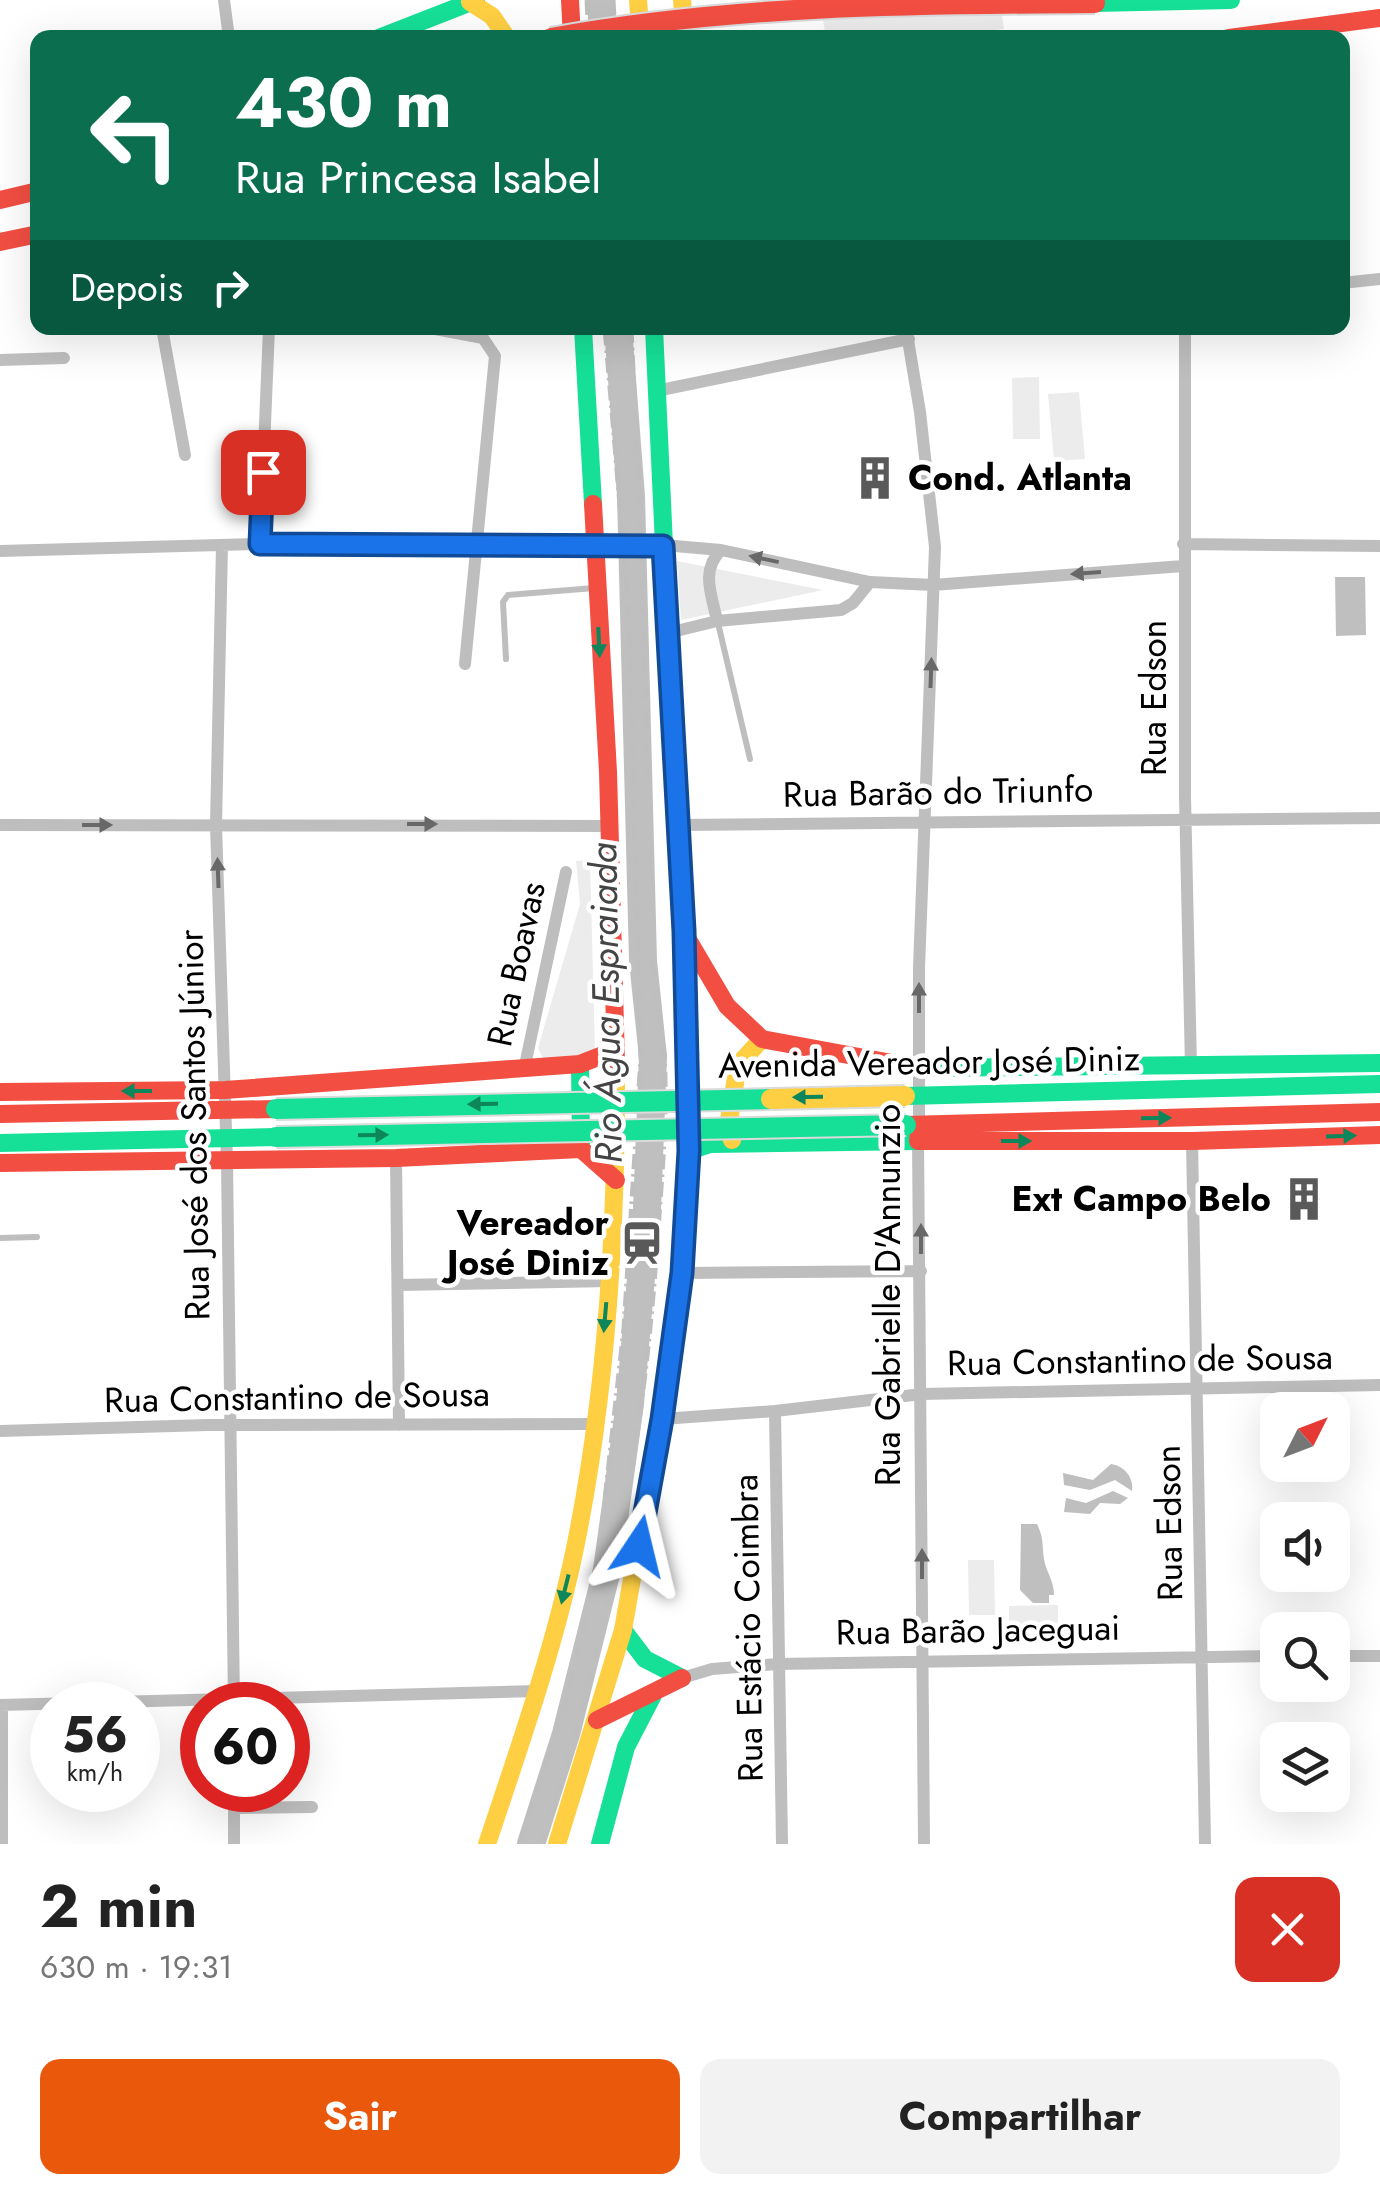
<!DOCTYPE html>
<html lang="pt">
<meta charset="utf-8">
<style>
body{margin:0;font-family:Jost,sans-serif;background:#f2f2f2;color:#222;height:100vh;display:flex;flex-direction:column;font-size:38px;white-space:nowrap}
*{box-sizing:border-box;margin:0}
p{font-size:32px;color:#767676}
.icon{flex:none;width:55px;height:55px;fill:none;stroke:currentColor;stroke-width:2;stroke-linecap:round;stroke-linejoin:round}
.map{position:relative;height:1844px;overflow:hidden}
.drawer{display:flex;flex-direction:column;background:#fff;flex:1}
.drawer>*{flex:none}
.top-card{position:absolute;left:30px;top:30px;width:1320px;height:305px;border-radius:20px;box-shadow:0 10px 40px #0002;background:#0b6e4f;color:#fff;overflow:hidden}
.needle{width:65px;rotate:48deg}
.controls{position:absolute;left:1260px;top:1392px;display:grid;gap:20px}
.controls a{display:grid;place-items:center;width:90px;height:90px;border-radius:20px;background:#fff;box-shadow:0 10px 40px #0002;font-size:50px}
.speed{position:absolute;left:30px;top:1682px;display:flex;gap:20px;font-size:50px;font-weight:700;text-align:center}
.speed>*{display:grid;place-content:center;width:130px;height:130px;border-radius:50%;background:#fff;box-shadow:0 10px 40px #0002;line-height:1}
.speed small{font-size:25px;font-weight:400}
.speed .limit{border:15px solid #d22;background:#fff;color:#111}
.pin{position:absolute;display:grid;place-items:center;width:85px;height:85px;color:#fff;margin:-42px;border-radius:20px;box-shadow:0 5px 15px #0006}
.me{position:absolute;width:110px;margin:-55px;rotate:10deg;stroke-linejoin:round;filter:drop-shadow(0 0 8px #0008)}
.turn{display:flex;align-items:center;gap:35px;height:210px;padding:0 40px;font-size:45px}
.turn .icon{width:130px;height:130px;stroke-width:2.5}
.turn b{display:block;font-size:70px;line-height:85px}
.then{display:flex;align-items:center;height:95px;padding:0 40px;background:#0003;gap:20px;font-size:38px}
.round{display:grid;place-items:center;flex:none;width:105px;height:105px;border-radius:20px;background:#f2f2f2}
.summary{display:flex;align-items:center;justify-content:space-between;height:170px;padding:0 40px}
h1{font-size:60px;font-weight:700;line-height:75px}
.cta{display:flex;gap:20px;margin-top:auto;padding:20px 40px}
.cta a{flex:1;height:115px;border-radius:20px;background:#ea580c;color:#fff;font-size:40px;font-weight:700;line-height:115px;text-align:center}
.cta a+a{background:#f2f2f2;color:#222}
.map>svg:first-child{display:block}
.green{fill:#ececec}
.water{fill:#bfbfbf}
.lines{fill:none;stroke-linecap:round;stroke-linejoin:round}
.river{stroke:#bfbfbf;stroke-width:28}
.lane{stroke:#bebebe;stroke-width:6}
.street{stroke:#bebebe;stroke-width:12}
.fast{stroke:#16e098;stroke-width:18}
.slow{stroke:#ffcf43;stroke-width:18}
.jam{stroke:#f24e42;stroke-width:18}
.rail{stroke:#bebebe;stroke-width:5;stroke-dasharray:15 5 2.5 5;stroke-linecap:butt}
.fast-bridge-casing{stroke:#dbdbdb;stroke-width:24;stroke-linecap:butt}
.slow-bridge-casing{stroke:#dbdbdb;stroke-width:24;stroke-linecap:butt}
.jam-bridge-casing{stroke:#dbdbdb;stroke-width:24;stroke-linecap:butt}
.fast-bridge{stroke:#16e098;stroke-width:20}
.slow-bridge{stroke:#ffcf43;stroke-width:20}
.jam-bridge{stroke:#f24e42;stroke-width:20}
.oneway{fill:#686868}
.oneway2{fill:#0d865b}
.route-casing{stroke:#114b97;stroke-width:25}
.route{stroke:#1a73e8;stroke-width:18}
.labels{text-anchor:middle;stroke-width:9;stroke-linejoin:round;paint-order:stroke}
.poi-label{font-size:35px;font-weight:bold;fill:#000;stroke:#fff;text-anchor:end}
.street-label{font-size:35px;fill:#000;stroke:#fff}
.water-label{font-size:38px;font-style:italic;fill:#444;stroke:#fff}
</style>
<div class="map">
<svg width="1380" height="1844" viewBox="0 0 1380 1844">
<rect width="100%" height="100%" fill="#fff"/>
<path class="green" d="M1001,9l3,20 -84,9h-94l-3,-18z
M1039,377l1,62h-27l-1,-61z
M1079,392l6,67 -31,2 -6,-67z
M677,561l146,29 -142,30z
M590,860l5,191 -15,11 -35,1 -7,-15 42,-144 -4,-43z
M968,1560h26l1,55h-26z
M1058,1605v25h-49v-24z"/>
<path class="water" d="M1335,577h30l1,58 -30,1z
M1111,1464c13,2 23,13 21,27l-17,-11 -25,10 -26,-5 -1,-12 30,7z
M1113,1491l15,7 -8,6 -20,-1 -10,11 -26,-2 2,-14 20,5z
M1021,1524h16c7,14 5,21 7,35 2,13 10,21 10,36h-5v8h-16l-13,-13z"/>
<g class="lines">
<path class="river" d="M601,0l2,38
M531,1844l35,-110 41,-164 23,-167 17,-194 6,-152 -10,-96 -12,-465 -13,-168"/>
<path class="lane" d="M718,623l32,136
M506,659l-3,-57 5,-7 86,-7
M0,1238l37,-1"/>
<path class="street" d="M224,0l5,38
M1342,283l38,-4
M162,328l23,127
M430,328l53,10 12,18 -30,308
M906,328l14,84 15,135 -16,421v156
M1185,328v468l6,271
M0,360l64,-2
M656,391l253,-52
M260,544l9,-216
M1183,544l197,2
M222,545l-6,280 11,336 7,544
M0,551l260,-7 403,1 58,5 149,32 63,3 250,-19
M717,621c-5,-26 -17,-50 4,-71
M668,633l49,-12 124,-11 12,-7 17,-21
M0,825l609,1
M677,825l703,-7
M524,1070l42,-198
M918,1141l6,703
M1192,1141l13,703
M396,1158l3,267
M682,1273l239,-2
M398,1285l211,-4
M775,1411l7,433
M662,1419l113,-8 147,-17 458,-9
M0,1431l208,-6 387,-1
M1332,1656h48
M682,1678l30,-9 65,-5 501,-8
M0,1705l537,-14
M234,1790v54
M234,1808l78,-1
M2,1844v-139"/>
<path class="fast" d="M1095,3l136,-3
M379,38l97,-38
M583,328l10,176
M654,328l10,217
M580,1064l1,80
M919,1068l461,-5
M905,1096l475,-12
M0,1143l276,-6
M689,1151l21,-7 208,-3
M671,1356l11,-83 7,-122 -7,-220
M623,1630l22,29 37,19
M600,1844l26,-97 27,-52"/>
<path class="slow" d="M638,0l3,38
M682,0l3,38
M470,2l22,14 15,22
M664,545l18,386
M732,1140l-4,-13 10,-62 24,-26
M487,1844c32,-96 66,-192 87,-291 33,-159 43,-329 42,-491
M557,1844l66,-214 48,-274"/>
<path class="jam" d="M570,0l2,38
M1229,38l151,-20
M0,200l38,-9
M0,242l38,-8
M593,504l15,268 8,290
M687,938l40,68 35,33 157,29
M0,1092l225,-2 355,-26 36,-14
M0,1114l276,-5
M906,1125l474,-13
M919,1130l-1,11h274l188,-6
M0,1163l396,-5 185,-9 35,31
M597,1720l85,-42"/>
<path class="rail" d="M587,0l2,38
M613,0l2,38
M631,328l11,239 5,206
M520,1844l48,-150 31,-140 25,-226 17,-270 -13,-458 -23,-272
M542,1844c64,-195 101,-395 115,-600 4,-62 11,-127 7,-189 -2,-32 -10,-65 -12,-97"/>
<g class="fast-bridge-casing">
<path id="fast-bridge" d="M276,1109l495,-10
M276,1137l630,-12"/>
</g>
<g class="slow-bridge-casing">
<path id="slow-bridge" d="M771,1099l134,-3"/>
</g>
<g class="jam-bridge-casing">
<path id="jam-bridge" d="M551,38c180,-33 361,-34 544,-35"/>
</g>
<use href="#fast-bridge" class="fast-bridge"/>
<use href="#slow-bridge" class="slow-bridge"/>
<use href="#jam-bridge" class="jam-bridge"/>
</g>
<defs><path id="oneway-solid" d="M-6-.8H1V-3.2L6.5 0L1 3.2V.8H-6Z" transform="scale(2.5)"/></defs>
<g class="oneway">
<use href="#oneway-solid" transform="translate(764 559) rotate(-168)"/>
<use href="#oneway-solid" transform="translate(1086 573) rotate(176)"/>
<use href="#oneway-solid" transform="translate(931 673) rotate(-88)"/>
<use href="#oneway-solid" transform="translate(422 824)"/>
<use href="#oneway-solid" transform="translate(97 825)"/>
<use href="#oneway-solid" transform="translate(218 873) rotate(-92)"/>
<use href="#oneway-solid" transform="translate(919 998) rotate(-90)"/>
<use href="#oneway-solid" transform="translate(921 1239) rotate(-90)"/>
<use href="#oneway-solid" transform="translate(922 1564) rotate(-90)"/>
</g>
<g class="oneway2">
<use href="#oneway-solid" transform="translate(599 642) rotate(87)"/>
<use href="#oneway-solid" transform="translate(137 1091) rotate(180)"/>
<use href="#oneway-solid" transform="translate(808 1097) rotate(179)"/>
<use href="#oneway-solid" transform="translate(483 1104) rotate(179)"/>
<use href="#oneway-solid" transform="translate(1156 1118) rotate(-1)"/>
<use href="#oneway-solid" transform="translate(373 1135) rotate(-1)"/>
<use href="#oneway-solid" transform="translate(1341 1136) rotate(-2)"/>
<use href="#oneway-solid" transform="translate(1016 1141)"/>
<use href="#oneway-solid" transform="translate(605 1317) rotate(95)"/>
<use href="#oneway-solid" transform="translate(565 1589) rotate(104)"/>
</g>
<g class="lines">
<g class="route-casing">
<path id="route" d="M263,472l-3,72 403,2 21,385 5,220 -7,122 -20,146 -23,127"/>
</g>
<use href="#route" class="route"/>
</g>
<defs>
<g id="building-bare" transform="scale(3.45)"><path d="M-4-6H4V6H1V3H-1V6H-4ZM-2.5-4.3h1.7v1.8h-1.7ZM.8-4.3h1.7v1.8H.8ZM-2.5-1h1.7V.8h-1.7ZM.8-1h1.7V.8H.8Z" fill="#595959" stroke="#fff" stroke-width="2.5" paint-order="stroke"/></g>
<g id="station-bare" transform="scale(3.45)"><path d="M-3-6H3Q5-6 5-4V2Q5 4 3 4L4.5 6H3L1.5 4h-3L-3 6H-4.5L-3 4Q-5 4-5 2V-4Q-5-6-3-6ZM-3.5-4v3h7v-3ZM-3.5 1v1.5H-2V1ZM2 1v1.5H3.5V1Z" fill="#595959" stroke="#fff" stroke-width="2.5" paint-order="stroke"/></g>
</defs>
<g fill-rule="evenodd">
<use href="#building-bare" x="875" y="478"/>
<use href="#building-bare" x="1304" y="1199"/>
<use href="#station-bare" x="642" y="1243"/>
</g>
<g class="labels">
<g class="poi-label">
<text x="908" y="490" text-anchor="start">Cond. Atlanta</text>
<text x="1271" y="1211">Ext Campo Belo</text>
<text x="609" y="1235">Vereador<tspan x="609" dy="40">José Diniz</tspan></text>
</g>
<g class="street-label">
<text transform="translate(1154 698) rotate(-90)" y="12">Rua Edson</text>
<text transform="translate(938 792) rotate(-1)" y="12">Rua Barão do Triunfo</text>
<text transform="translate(516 964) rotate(-78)" y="12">Rua Boavas</text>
<text transform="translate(929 1062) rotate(-1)" y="12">Avenida Vereador José Diniz</text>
<text transform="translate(194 1125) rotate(-91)" y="12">Rua José dos Santos Júnior</text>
<text transform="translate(888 1295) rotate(-90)" y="12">Rua Gabrielle D'Annunzio</text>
<text transform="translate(1140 1360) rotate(-1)" y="12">Rua Constantino de Sousa</text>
<text transform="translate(297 1397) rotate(-1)" y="12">Rua Constantino de Sousa</text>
<text transform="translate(1169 1523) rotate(-91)" y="12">Rua Edson</text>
<text transform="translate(748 1628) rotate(-91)" y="12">Rua Estácio Coimbra</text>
<text transform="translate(978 1630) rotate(-1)" y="12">Rua Barão Jaceguai</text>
</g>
<g class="water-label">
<text transform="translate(606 1003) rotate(-91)" y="13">Rio Água Espraiada</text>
</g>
</g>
</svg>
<div class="controls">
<a><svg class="needle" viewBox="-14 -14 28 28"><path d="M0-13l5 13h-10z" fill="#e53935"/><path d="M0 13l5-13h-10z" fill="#767676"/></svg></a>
<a><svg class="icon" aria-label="sound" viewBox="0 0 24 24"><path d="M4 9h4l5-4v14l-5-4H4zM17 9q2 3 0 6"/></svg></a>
<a><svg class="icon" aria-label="search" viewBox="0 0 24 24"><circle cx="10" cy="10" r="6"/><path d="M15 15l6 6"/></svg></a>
<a><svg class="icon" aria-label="layers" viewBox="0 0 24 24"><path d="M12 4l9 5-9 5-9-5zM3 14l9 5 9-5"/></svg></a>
</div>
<div class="speed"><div>56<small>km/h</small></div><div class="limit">60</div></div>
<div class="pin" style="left:263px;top:472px;background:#d93025"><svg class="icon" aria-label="arrive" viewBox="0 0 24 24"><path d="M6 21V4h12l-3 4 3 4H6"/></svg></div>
<svg class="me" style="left:639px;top:1546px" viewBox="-20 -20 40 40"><path d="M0-17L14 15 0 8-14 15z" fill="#1a73e8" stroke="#fff" stroke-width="4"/></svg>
<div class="top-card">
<div class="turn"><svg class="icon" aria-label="left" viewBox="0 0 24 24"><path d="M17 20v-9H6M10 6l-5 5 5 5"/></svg><div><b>430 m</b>Rua Princesa Isabel</div></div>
<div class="then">Depois<svg class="icon" aria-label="right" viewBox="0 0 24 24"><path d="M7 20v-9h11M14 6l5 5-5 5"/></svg></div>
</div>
</div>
<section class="drawer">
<div class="summary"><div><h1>2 min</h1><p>630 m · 19:31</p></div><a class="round" style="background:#d93025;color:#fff"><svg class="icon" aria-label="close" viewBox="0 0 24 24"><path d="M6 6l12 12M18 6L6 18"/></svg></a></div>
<div class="cta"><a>Sair</a><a>Compartilhar</a></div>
</section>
